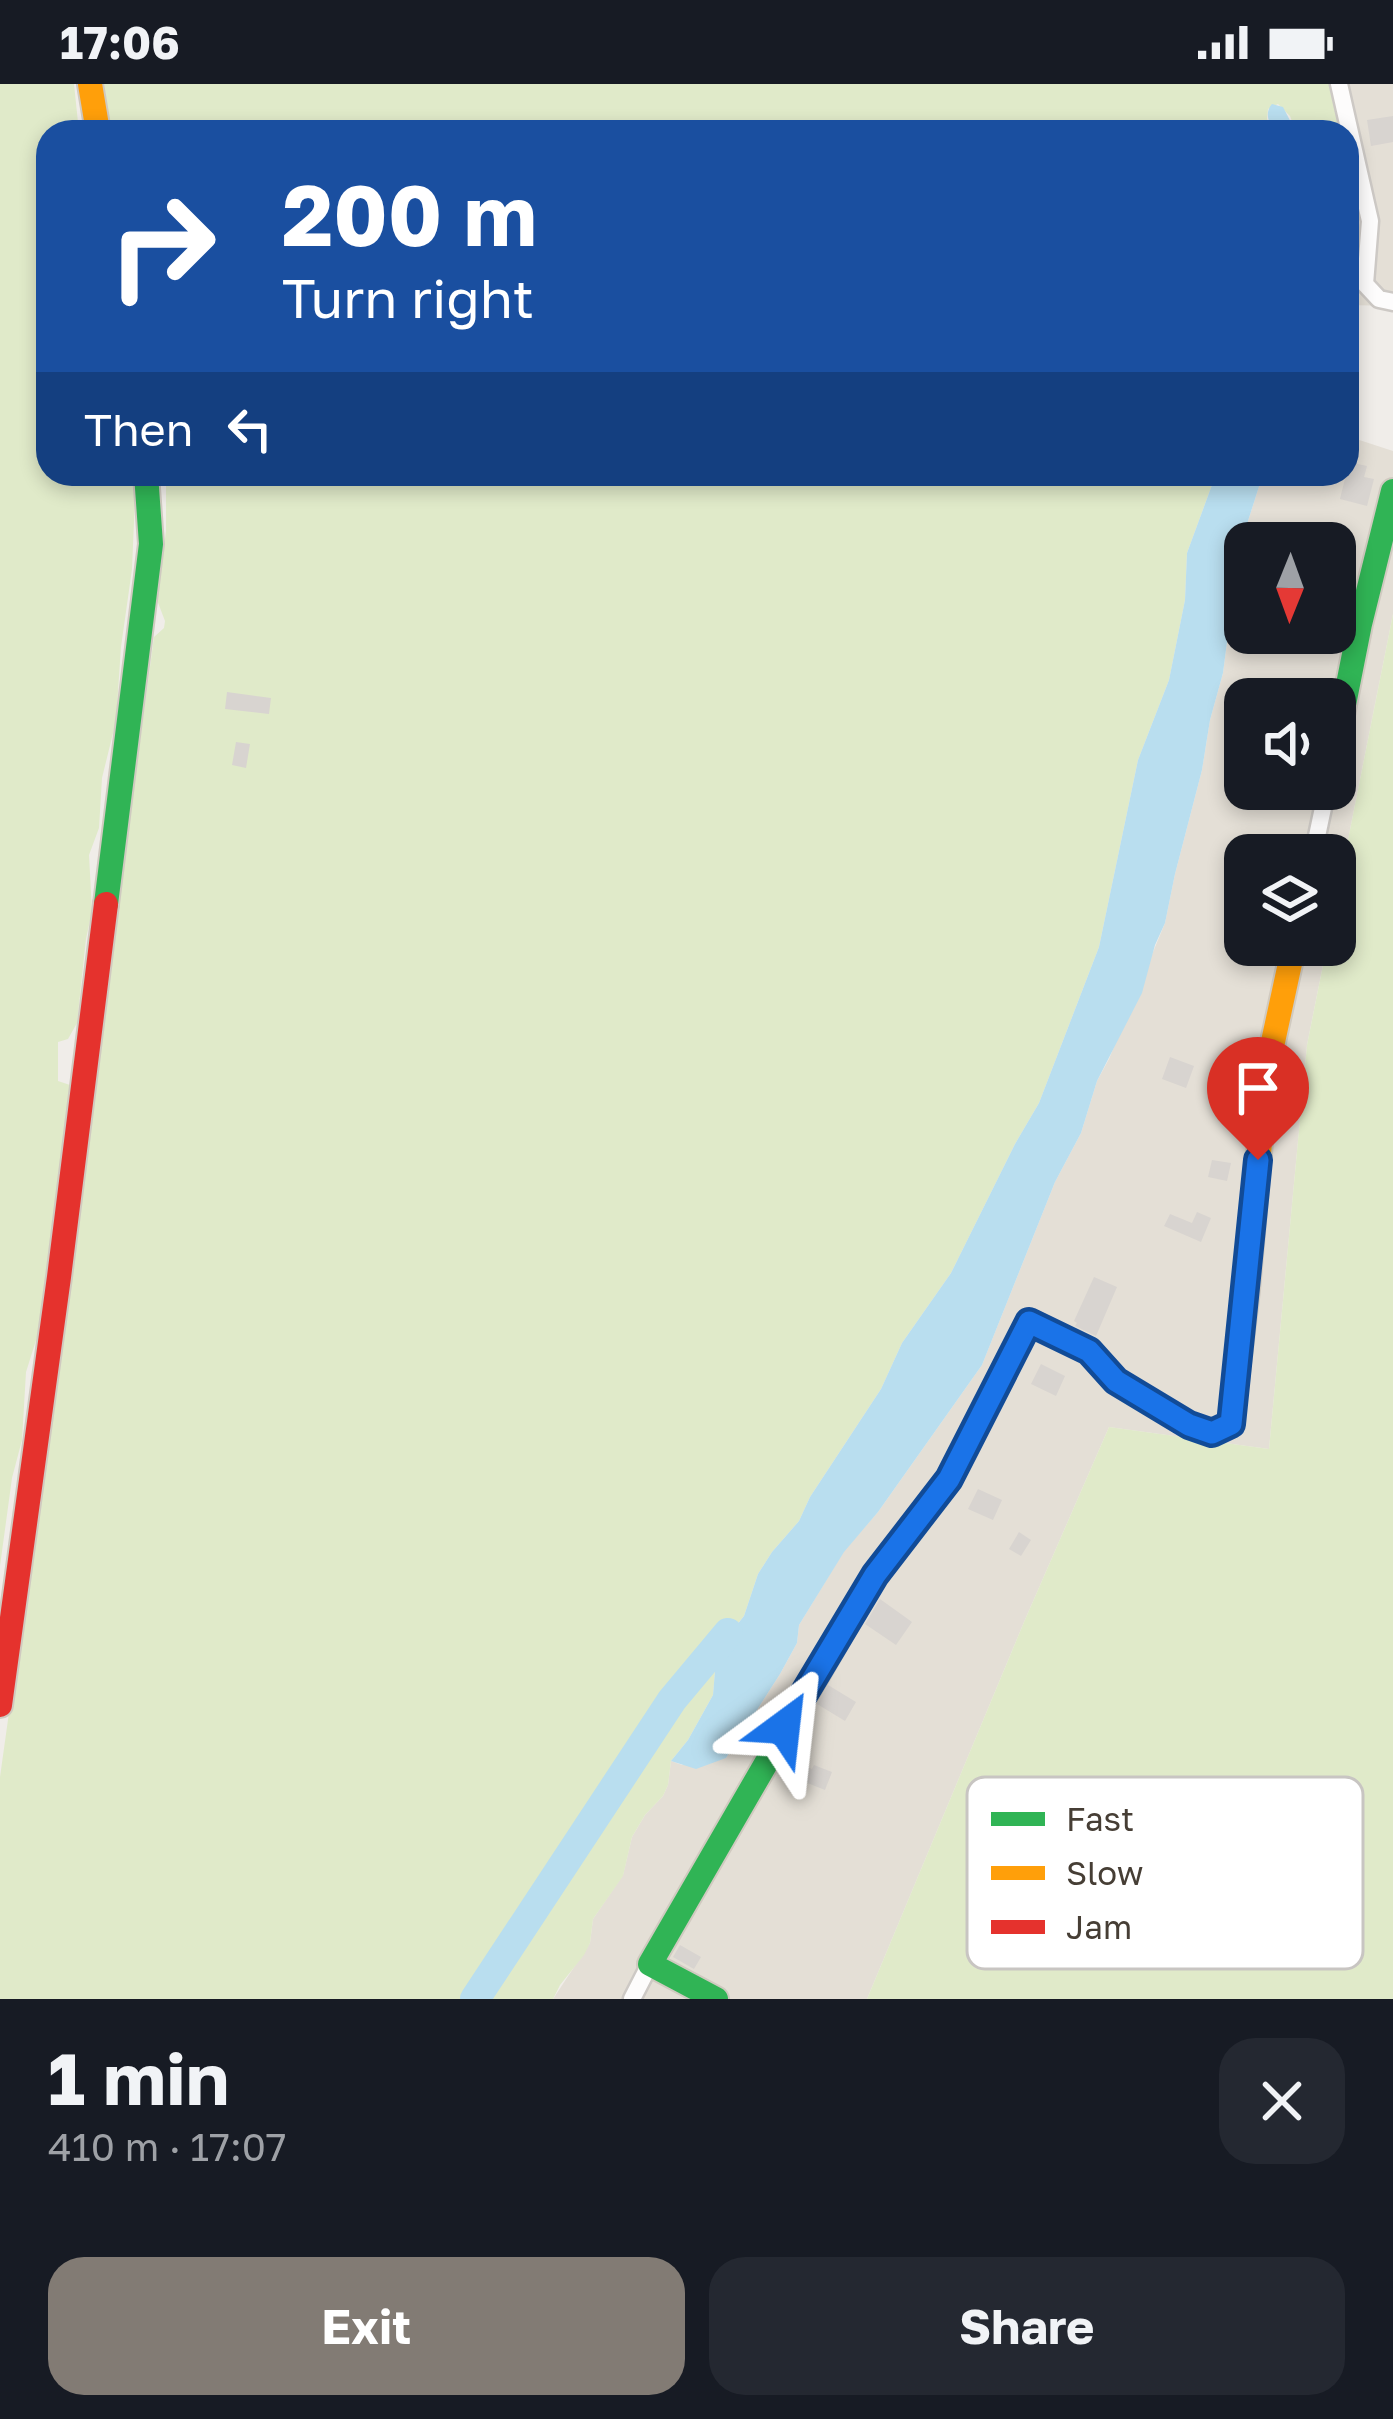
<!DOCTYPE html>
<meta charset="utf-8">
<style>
body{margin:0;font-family:"Golos Text",sans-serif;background:#242831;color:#f1f3f6;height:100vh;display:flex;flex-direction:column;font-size:45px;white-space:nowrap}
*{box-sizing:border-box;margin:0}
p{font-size:39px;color:#9ea1a6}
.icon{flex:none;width:66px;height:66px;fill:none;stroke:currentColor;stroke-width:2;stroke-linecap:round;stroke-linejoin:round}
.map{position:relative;height:1915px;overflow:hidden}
.drawer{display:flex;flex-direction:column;background:#171b24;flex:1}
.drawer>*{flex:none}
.top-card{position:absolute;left:36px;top:36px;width:1323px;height:366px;border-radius:36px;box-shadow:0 6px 18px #0003;background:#1a4fa0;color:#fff;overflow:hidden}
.needle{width:78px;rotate:181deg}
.buttons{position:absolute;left:1224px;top:438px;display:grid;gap:24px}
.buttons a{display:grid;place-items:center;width:132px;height:132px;border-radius:24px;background:#171b24;box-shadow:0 6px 18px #0003;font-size:60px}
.pin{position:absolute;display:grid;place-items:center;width:102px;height:102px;color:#fff;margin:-123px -51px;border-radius:50% 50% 50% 0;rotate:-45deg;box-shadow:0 0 12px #0007}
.pin .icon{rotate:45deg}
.me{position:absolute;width:132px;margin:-66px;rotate:30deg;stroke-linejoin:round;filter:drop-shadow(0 0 9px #0008)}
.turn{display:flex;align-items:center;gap:42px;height:252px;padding:0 48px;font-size:54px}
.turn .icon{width:156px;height:156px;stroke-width:2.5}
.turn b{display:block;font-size:84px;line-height:102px}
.then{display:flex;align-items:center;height:114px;padding:0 48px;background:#0003;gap:24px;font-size:45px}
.round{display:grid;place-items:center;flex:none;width:126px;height:126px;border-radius:36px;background:#242831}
.head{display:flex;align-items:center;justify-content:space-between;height:204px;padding:0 48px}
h1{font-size:72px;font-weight:700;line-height:90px}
.primary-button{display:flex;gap:24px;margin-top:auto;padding:24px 48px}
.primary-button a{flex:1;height:138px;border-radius:36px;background:#827b74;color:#fff;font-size:48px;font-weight:700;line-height:138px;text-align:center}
.primary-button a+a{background:#242831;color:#f1f3f6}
.status{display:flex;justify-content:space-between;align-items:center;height:84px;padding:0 60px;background:#171b24;direction:ltr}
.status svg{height:33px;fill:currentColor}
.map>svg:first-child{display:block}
.residential{fill:#e4dfd6;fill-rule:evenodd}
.green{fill:#e0eac9}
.water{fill:#b9deef}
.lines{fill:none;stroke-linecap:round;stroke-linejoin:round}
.river{stroke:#b9deef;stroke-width:30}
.building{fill:#d8d4d0}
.street-casing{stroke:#cdc9c5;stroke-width:21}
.fast-casing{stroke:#d0cac0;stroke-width:28}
.slow-casing{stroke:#d0cac0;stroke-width:28}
.jam-casing{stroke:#d0cac0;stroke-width:28}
.street{stroke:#fdfcfc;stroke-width:16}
.fast{stroke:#30b455;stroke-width:24}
.slow{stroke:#ff9f0a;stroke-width:24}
.jam{stroke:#e5322d;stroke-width:24}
.route-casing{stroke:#114b97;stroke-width:30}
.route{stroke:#1a73e8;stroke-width:21}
.key{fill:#fff;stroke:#c8c5c2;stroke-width:3}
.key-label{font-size:33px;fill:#463e35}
</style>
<div class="status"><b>17:06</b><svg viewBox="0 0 49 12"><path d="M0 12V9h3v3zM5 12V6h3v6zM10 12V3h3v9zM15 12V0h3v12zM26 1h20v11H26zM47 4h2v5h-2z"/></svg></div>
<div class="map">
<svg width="1393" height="1915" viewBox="0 0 1393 1915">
<rect width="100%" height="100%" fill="#f0ede9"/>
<path class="residential" d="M1336,0h57v222l-46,-1v-122l6,-2z
M1347,352l46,15v163l-58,291v-50h-90v90h82l-20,100 -38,404 -160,-22 -85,195 -157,377h-314l37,-56 3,-24 30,-44 9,-38 13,-22 18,-19 5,-11 3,-24 11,4 44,-7 54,-84 17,-31 2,-18 45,-74 34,-39 104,-147 73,-183 26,-49 16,-52 12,-22 56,-136 10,-49 27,-104 8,-50 13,-47 10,-77 9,-23 3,-28v88h90v-90h-90l3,-22 15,-47h84zM1245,615h90v90h-90z"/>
<path class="green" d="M0,0h74l5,48h-31v342h88l-4,95 -11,78 -5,74 -14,57 -3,50 -10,27 3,56 -6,28 -9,84 -9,16 -10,3v39l12,4 5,11 -10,64 -8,27 -19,147 -12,38 -4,68 -10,38 -12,88z
M104,0h1232l10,48h-50l-6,-16 -12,-12 -10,5 -1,10 7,13h-1163z
M166,390h1050l-29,79 -2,47 -16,80 -31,80 -39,187 -60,156 -24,41 -64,129 -49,70 -21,46 -71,108 -11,24 -27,31 -14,22 -14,42 -16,19 -12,24 -3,36 -25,45 -17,21 -3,24 -5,11 -18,19 -13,22 -9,39 -30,43 -3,24 -6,12 -24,30 -7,14h-553v-222l96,-687 3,-42 55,-411 10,-9 1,-7 -8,-21 9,-69z
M1393,530v1385h-526l157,-377 85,-195 160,22 38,-404 20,-100h8v-40z"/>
<path class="water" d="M1272,20l11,3 13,25h-22c-5,-9 -10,-19 -2,-28z
M1216,390h47l-15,47 -6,52 -9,23 -10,77 -13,47 -8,50 -27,104 -10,49 -10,22 -13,48 -45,88 -16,52 -26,49 -73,183 -104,147 -34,40 -45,73 -2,18 -17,31 -54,84 -30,11 -25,-8 17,-21 25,-45 3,-36 4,-13 24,-30 14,-42 14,-22 27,-31 11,-24 71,-108 21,-46 49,-70 64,-129 24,-41 60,-156 39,-187 31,-80 16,-80 2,-47z"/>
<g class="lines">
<path class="river" d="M475,1915l197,-299 56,-67"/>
</g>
<path class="building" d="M1393,32v26l-22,4 -4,-26z
M1349,378l18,4 -3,11 10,2 -7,27 -27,-7z
M227,608l44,6 -2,16 -44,-5z
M236,658l14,2 -4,24 -14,-3z
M1170,973l24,9 -8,22 -24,-9z
M1212,1076l19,3 -4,18 -19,-4z
M1197,1128l14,6 -10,24 -37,-16 6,-12 22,9z
M1094,1193l23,10 -21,49 -21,-10 2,-3 -3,-2z
M1041,1280l24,12 -9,20 -25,-12z
M978,1405l24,11 -9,20 -25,-11z
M1019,1448l12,8 -10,16 -12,-7z
M880,1515l32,23 -16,23 -31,-21z
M828,1601l28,17 -11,19 -28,-17z
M814,1681l18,7 -7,18 -25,-10 5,-14 7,3z
M680,1861l21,12 -7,12 -21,-12z"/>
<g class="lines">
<g class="street-casing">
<path id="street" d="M1339,0l31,137 -5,63 14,15 14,3
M1313,771l14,-66
M632,1915l18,-35"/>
</g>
<g class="fast-casing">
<path id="fast" d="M1335,666l25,-126 33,-133
M106,820l45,-360 -5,-70
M716,1915l-66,-35 225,-389 74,-96 80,-158 60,30 27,30 73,44 23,8 19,-9 2,-18"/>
</g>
<g class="slow-casing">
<path id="slow" d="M90,0l8,48
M1233,1322l14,-116 19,-216 28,-129"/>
</g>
<g class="jam-casing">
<path id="jam" d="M0,1621l59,-428 47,-373"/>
</g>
<use href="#street" class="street"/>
<use href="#fast" class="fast"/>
<use href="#slow" class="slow"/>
<use href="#jam" class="jam"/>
</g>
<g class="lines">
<g class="route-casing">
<path id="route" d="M784,1643l91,-152 74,-96 80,-157 60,29 27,30 73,44 23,8 19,-9 27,-264"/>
</g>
<use href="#route" class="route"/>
</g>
<rect x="967" y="1693" width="396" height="192" rx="18" class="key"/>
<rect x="991" y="1728" width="54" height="14" fill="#30b455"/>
<rect x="991" y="1782" width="54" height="14" fill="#ff9f0a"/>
<rect x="991" y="1836" width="54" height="14" fill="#e5322d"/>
<g class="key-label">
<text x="1066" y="1747">Fast</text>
<text x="1066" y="1801">Slow</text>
<text x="1066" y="1855">Jam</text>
</g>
</svg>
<div class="buttons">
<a><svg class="needle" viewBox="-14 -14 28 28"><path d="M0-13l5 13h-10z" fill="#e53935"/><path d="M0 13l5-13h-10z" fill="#9ea1a6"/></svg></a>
<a><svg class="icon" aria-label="sound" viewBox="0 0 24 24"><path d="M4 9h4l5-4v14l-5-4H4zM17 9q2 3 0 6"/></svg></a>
<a><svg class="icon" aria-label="layers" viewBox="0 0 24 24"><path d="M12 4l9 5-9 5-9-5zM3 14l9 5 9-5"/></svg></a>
</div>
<div class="pin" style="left:1258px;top:1076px;background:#d93025"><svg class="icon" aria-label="arrive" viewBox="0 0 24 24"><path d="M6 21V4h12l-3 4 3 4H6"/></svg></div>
<svg class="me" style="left:784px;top:1643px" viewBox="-20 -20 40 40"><path d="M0-17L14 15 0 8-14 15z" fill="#1a73e8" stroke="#fff" stroke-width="4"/></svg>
<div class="top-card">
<div class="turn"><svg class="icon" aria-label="right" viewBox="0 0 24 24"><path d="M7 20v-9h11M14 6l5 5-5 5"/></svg><div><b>200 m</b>Turn right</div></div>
<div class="then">Then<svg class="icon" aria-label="left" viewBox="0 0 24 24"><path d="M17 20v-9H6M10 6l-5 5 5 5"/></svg></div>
</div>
</div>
<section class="drawer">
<div class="head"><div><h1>1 min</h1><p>410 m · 17:07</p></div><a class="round"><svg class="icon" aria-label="close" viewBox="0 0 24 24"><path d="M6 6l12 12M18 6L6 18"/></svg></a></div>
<div class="primary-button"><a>Exit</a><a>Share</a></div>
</section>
